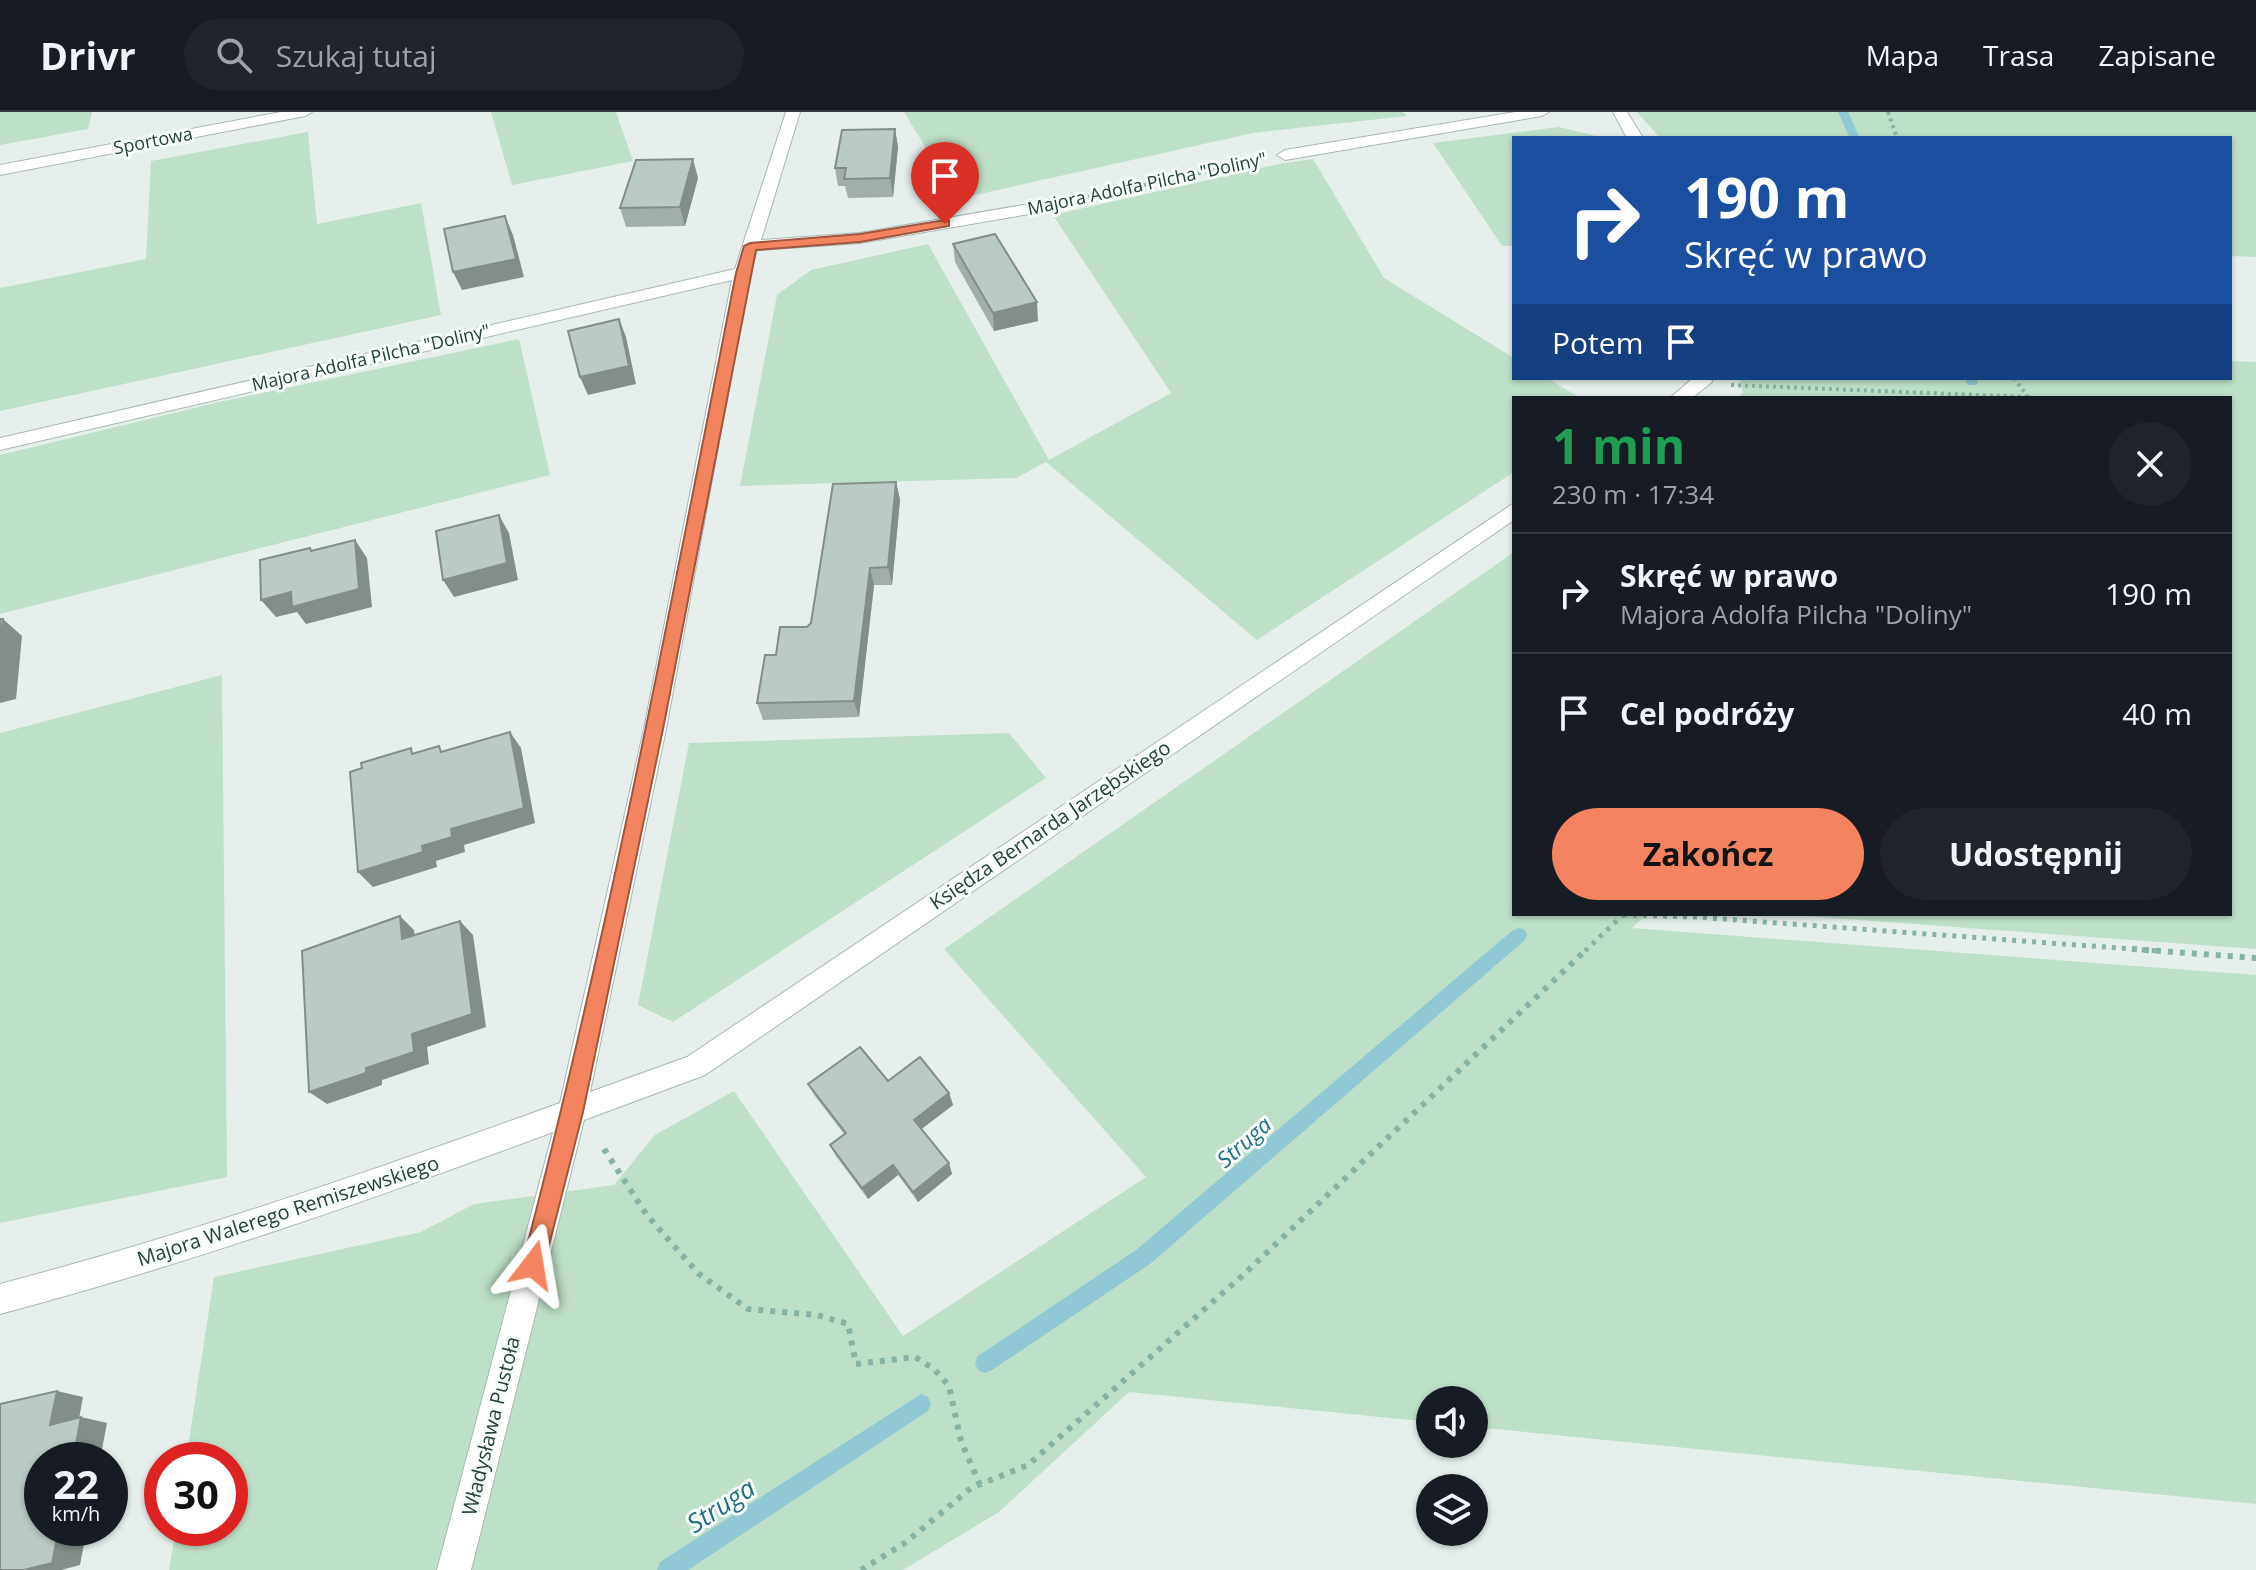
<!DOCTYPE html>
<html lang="pl">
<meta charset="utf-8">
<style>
body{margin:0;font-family:"Open Sans",sans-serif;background:#20242c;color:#f1f3f6;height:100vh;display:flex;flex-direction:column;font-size:30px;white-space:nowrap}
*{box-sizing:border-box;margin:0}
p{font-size:26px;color:#9ea1a6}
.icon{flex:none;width:44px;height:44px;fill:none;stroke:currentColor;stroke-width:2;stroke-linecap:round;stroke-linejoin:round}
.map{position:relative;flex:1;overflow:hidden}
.details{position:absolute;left:1512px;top:284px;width:720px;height:520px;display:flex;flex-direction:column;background:#171b24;border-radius:0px;box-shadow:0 2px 6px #0004}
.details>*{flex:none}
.hud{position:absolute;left:1512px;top:24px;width:720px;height:244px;border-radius:0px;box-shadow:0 2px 6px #0004;background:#1a4fa0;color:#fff;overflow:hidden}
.controls{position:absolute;left:1416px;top:1274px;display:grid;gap:16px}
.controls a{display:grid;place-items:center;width:72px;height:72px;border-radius:50%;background:#171b24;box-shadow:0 2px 6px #0004;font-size:40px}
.speed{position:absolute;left:24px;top:1330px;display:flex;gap:16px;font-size:40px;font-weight:700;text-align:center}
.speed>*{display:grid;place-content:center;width:104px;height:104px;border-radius:50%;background:#171b24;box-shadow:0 2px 6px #0004;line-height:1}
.speed small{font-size:20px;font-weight:400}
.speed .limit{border:12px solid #d22;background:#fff;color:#111}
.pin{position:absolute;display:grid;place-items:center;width:68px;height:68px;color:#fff;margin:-82px -34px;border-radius:50% 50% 50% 0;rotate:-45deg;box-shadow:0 0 8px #0007}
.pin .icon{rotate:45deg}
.me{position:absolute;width:88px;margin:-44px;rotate:14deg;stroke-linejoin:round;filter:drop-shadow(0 0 6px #0008)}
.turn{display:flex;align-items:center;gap:28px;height:168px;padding:0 40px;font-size:36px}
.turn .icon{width:104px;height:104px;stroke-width:2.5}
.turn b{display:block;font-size:56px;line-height:68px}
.then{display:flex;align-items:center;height:76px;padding:0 40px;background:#0003;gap:16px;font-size:30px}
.round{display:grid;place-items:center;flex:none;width:84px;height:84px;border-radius:42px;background:#20242c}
.head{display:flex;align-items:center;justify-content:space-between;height:136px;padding:0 40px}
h1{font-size:48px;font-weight:700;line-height:60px;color:#1e9e55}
.button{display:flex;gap:16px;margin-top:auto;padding:16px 40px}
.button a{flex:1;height:92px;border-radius:48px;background:#f4845f;color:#111;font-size:32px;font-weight:700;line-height:92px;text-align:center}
.button a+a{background:#20242c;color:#f1f3f6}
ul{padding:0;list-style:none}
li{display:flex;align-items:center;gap:24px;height:120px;padding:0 40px;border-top:2px solid #363941}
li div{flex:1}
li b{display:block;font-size:30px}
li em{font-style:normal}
header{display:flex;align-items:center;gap:48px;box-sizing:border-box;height:112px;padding:0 40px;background:#171b24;border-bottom:2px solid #363941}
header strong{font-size:38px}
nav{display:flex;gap:44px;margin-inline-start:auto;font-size:28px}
.search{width:560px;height:72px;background:#20242c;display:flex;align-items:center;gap:20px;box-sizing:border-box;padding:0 28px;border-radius:44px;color:#9ea1a6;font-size:30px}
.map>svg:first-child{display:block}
.green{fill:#bfe0c8}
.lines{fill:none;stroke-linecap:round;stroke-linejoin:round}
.stream{fill:#8ec9d4;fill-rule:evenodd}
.minor-casing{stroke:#a8b8b2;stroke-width:2}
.tertiary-casing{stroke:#a8b8b2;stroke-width:2}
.path-far2{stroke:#86b3a5;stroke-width:4;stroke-dasharray:3 4;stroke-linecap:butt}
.path-far1{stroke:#86b3a5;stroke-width:5;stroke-dasharray:4 6;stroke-linecap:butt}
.path{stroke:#86b3a5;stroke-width:6;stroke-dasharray:5 7;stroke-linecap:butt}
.minor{fill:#fff;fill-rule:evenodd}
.tertiary{fill:#fff;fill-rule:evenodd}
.wall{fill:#a1aea9}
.shaded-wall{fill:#838d89}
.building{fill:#bbcac4;stroke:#838d89;stroke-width:2}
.route{fill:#f4845f;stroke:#9f563e;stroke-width:2}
.labels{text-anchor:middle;stroke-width:6;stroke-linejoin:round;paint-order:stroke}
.far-street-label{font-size:18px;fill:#24423a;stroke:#f7fbf9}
.street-label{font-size:20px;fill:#24423a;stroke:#f7fbf9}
.water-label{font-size:22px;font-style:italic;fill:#1c6f80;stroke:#f7fbf9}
.near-water-label{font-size:26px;font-style:italic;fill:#1c6f80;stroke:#f7fbf9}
</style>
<header>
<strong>Drivr</strong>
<div class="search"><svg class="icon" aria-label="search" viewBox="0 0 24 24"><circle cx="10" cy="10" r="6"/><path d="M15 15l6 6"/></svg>Szukaj tutaj</div>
<nav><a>Mapa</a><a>Trasa</a><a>Zapisane</a></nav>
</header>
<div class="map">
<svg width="2256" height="1458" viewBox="0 0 2256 1458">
<rect width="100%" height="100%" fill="#e6efeb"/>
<path class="green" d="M0,0h92l-4,17 -88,16z
M491,0h125l17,49 -121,24z
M904,0h499l4,4 -154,17 -296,66z
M1637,0h619v145l-26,-1v-118h-570z
M1559,15l45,11h-90v108h-12l-69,-103z
M308,20l9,92 104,-21 20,112 -441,96v-123l146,-29 5,-98z
M1313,47l71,119 130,80v20h33l33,20h-66v74l-257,168 -211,-178 -30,16 -276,8 37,-191 34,-25 117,-26 121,216 122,-67 -118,-178 226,-51z
M519,227l31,136 -550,139v-159l219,-53z
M2230,249l26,1v587l-479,-35h453v-516h-493l6,-5 -4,-15h491z
M1514,440v362h133l-15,14 624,47v529l-782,-77v-27h-44v22l-301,-30 -130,120 -96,58h-734l7,-42h54v-68h-44l28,-183 207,-45 53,-28 140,-19 41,-50 79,-44 169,245 243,-159 -202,-228z
M222,563l5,502 -227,46v-490z
M1009,621l37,45 -373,244 -35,-17 51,-262z"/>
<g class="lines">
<path class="stream" d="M1838,0h10l12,26h-10z
M1964,266h12l2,4 -2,3h-8z
M1519,816l6,2 2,5 -2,5 -375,324 -158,106 -7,3 -7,-3 -3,-7 3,-7 158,-106 377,-320z
M921,1282l7,3 3,7 -3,7 -240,159h-31l3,-8z"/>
<g class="minor-casing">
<path id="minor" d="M786,0h14l-39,128 99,-7 169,-29 8,5 -8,5 -169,29 -103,7 -7,23 -84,456 -76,363 97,-35 827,-554v17l-809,555 -121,45 -113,450h-34l116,-438c-182,68 -365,132 -553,182v-30c190,-50 375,-114 560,-181l84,-374 88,-449 -732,170v-12l735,-169z
M1515,0h34l-7,4 -257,44 -8,-5 8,-5z
M1613,0h14l16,26h-16z
M1693,266h18l1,4 -20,16h-22z"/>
</g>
<g class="tertiary-casing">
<path id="tertiary" d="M281,0h31l-7,4 -305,59v-10z"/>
</g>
<path class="path-far2" d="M1888,0l9,26
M1061,91l194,-42
M2014,266l14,19
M1731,273l297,12"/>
<path class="path-far1" d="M1623,803l73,2 463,34
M1585,839l39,-37"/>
<path class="path" d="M2132,837l124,9
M604,1037l42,65 53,60 49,35 69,6 31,9 8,40 59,-7 19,12 15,17 12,55 19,44
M861,1458l44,-27 66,-55 57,-23 214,-189 345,-327"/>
<use href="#minor" class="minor"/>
<use href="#tertiary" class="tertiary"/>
</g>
<path class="wall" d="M895,17l3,18 -5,50 -45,1 -3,-12h-7l-3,-18z
M698,66l-13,48 -59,1 -6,-19z
M953,132l85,77 -44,10 -39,-69z
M896,370l4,18 -8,85h-18l-15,132 -96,3 -6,-17 19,-48 35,-32z
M888,969l61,12 4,12 -32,24 28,34 3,11 -34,28 -20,-27 -30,24 -32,-43 -6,-11 14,-11 -29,-38 -7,-12z"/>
<path class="shaded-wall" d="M895,17l3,18 -5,50 -3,-19z
M693,47l5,19 -13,48 -5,-19z
M505,104l8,19 11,42 -62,13 -9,-18z
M1037,190l1,19 -44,10 -1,-18z
M619,207l7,18 10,47 -48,11 -8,-18z
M896,370l4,18 -8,85 -4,-18z
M499,403l10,18 9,47 -64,17 -11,-17z
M355,428l12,18 5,49 -66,17 -9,-12 -21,5 -15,-17 30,-8z
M870,456l4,17 -15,132 -5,-16z
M3,507l19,17 -6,63 -16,4v-59z
M510,620l11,16 14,75 -71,22 1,7 -29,9 1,6 -64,20 -15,-15 64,-26 29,-17z
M400,804l14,14 3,23 -15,-14z
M460,809l13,14 13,92 -59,20 2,17 -47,16v5l-55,19 -18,-12 57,-24 46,-34z
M949,981l4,12 -34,26 -5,-11z
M949,1051l3,11 -34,28 -5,-10z
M893,1053l5,10 -30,24 -6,-11z
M57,1279l26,6 -6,33 -27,-5z
M81,1305l26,6 -7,37h-27z
M59,1416h28l-7,37 -19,5h-37z"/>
<path class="building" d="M895,17l-5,49 -46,1 2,-11h-11l7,-38z
M693,47l-13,48 -60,1 16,-48z
M505,104l11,43 -63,13 -9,-43z
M995,122l42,68 -44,11 -40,-69z
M619,207l10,47 -49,11 -12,-46z
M896,370l-8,85 -18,1 -16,133 -97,2 8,-48h11l4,-28h27l4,-4 22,-139z
M499,403l8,48 -64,17 -7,-49z
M355,428l4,49 -67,18 -1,-15 -30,8 -1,-40 50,-12 1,3z
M0,507h3l-3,25z
M510,620l14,76 -73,21 1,8 -30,9 1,6 -65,20 -8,-100 12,-4 -1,-5 50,-15 1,6 27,-8 2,6z
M400,804l2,23 58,-18 12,93 -60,20 2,18 -48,16v5l-57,19 -7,-141z
M860,935l28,34 32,-24 29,36 -35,27 35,43 -36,29 -20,-27 -31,23 -32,-43 16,-12 -38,-49z
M57,1279l-7,34 31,-8 -8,43h-31v68h17l-7,35 -28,7h-24v-166z"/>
<path class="route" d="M945,108l4,1v5l-89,16 -104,8 -93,479 -80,383 -39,153 -3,8 -8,3 -8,-3 -3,-8c86,-327 149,-660 214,-992l8,-27 6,-3 110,-9z"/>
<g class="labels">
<g class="far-street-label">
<text transform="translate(153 29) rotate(-11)" y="6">Sportowa</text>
<text transform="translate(1147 72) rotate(-12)" y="6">Majora Adolfa Pilcha "Doliny"</text>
<text transform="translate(371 246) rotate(-13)" y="6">Majora Adolfa Pilcha "Doliny"</text>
</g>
<g class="street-label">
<text transform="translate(1050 713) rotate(-34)" y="7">Księdza Bernarda Jarzębskiego</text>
<text transform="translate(288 1099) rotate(-18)" y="7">Majora Walerego Remiszewskiego</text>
<text transform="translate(491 1314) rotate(-76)" y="7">Władysława Pustoła</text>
</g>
<g class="water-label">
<text transform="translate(1244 1030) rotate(-41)" y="8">Struga</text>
</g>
<g class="near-water-label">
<text transform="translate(721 1394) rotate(-33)" y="9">Struga</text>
</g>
</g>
</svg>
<div class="controls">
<a><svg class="icon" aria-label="sound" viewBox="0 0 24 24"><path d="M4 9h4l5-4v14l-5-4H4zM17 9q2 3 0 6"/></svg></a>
<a><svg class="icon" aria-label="layers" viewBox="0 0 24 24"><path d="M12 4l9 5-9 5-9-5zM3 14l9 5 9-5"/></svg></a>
</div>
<div class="speed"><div>22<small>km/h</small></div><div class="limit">30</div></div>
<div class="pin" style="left:945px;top:112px;background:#d93025"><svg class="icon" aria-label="arrive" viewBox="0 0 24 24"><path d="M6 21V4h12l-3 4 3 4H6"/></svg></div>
<svg class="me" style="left:533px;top:1153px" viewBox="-20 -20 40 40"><path d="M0-17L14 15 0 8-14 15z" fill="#f4845f" stroke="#fff" stroke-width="4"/></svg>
<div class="hud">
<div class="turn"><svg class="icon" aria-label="right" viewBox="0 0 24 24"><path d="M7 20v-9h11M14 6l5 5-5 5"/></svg><div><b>190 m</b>Skręć w prawo</div></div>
<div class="then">Potem<svg class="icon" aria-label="arrive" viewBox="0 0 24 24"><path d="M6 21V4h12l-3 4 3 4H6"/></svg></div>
</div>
<section class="details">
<div class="head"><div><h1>1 min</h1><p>230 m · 17:34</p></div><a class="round"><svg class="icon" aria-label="close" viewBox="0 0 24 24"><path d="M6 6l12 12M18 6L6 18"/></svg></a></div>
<ul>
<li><svg class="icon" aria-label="right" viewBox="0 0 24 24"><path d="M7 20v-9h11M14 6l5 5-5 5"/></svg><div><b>Skręć w prawo</b><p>Majora Adolfa Pilcha &quot;Doliny&quot;</p></div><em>190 m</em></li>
<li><svg class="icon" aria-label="arrive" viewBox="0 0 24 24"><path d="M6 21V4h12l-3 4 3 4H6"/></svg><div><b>Cel podróży</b></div><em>40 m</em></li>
</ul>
<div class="button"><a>Zakończ</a><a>Udostępnij</a></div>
</section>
</div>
